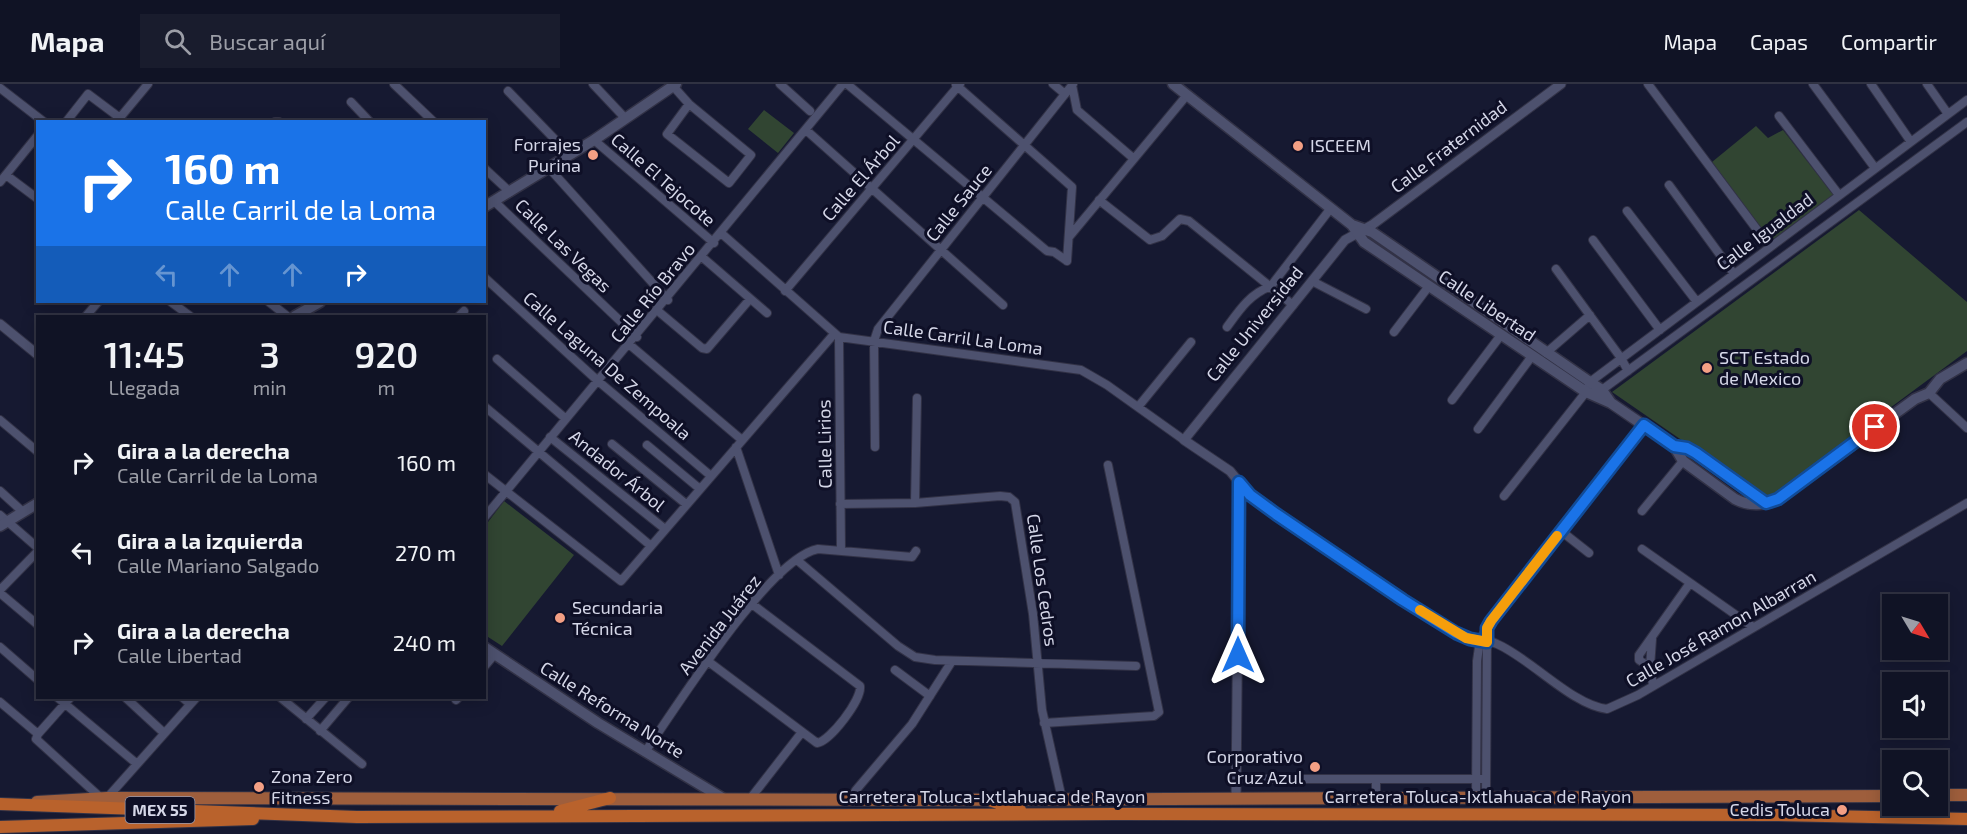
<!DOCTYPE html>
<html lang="es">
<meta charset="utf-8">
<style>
body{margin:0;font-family:"Exo 2",sans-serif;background:#191c2d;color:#f1f3f6;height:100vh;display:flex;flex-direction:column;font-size:22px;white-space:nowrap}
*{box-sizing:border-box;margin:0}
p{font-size:20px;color:#9c9ea7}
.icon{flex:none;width:33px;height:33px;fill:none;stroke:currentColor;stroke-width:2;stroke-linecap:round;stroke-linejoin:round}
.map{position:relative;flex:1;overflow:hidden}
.side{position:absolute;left:36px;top:231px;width:450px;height:384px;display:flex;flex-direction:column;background:#101325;border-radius:0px;box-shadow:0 3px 15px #0003,0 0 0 2px #303242}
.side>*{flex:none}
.banner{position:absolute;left:36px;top:36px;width:450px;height:183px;border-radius:0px;box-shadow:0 3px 15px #0003,0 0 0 2px #303242;background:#1a73e8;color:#fff;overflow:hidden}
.needle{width:39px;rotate:128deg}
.controls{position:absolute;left:1882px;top:510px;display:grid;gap:12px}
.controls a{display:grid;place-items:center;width:66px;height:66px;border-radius:0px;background:#101325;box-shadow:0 3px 15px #0003,0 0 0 2px #303242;font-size:30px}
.pin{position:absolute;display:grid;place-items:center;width:51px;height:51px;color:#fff;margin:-26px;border:3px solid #fff;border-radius:50%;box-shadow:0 2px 6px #0007}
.me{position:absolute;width:66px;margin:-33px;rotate:0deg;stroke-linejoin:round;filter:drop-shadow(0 0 4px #0008)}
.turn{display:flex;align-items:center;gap:21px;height:126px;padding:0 30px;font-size:27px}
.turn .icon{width:78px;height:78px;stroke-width:2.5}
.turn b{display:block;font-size:42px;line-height:51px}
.lanes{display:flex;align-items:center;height:57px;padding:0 30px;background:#0003;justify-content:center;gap:30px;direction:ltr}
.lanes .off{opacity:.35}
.eta{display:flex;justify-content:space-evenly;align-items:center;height:102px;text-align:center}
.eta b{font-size:36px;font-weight:600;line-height:42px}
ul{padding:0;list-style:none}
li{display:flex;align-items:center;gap:18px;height:90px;padding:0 30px}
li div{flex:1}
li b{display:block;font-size:22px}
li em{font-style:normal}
header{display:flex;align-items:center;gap:36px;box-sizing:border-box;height:84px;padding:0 30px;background:#101325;border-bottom:2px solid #303242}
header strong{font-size:28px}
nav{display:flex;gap:33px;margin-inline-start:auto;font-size:21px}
.search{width:420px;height:54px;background:#191c2d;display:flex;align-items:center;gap:15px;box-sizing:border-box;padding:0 21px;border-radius:0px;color:#9c9ea7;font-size:22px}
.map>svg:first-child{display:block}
.green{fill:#314532}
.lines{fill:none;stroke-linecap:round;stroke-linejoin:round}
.minor-casing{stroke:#323246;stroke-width:10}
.tertiary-casing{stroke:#323246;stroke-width:11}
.secondary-casing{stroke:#323246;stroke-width:13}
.primary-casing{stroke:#323246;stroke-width:14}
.trunk-casing{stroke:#323246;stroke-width:14}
.minor{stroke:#4d516e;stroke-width:8}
.tertiary{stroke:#4d516e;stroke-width:9}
.secondary{stroke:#4d516e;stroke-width:10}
.primary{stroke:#9e5e3c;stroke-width:12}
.trunk{stroke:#b9622c;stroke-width:12}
.route-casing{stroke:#114b97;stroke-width:15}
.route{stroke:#1a73e8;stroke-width:10}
.slow{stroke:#f59e0b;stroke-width:10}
.poi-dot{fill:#f39f84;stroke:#0e0f26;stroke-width:2}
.labels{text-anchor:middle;stroke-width:6;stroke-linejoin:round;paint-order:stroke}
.shield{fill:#0e0f26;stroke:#999bae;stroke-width:1.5}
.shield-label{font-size:16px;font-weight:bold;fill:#d5d7e8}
.poi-label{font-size:18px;fill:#d5d7e8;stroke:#0e0f26;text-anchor:start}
.street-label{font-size:18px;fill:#d5d7e8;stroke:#0e0f26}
</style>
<header>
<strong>Mapa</strong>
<div class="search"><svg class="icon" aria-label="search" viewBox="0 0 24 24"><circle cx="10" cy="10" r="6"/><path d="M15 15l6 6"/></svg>Buscar aquí</div>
<nav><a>Mapa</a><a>Capas</a><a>Compartir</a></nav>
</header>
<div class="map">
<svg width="1967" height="750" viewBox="0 0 1967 750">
<rect width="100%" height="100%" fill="#161931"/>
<path class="green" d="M764,26l30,23 -16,20 -30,-24z
M1756,42l12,12 15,-8 53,68 -65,48 -59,-84z
M1859,126l108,92v49l-200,148 -155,-107z
M504,417l70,54 -72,91 -17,-11v-109z"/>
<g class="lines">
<g class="minor-casing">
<path id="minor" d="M394,0l40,38
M593,0l32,34
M780,0l30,27
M847,0l200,167 7,1 13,9
M1053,0l12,10
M1648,0l122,163
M1813,0l62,84
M1871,0l40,58
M1927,0l21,30
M956,1l116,102 -5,74
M1072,1l5,25 56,48
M673,2l16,18 62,51 -22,28 -62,-49 22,-30
M0,4l44,34
M508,7l62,64
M351,18l19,20
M1779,32l60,79
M118,36l30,-36
M66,38l22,-28 32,24
M275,38h4
M806,46l197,175
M594,56l120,103
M484,84l26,24
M549,84l119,132
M6,91l32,24
M0,98l38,-47
M1669,101l65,89
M1099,116l51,40 12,-4 18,-17 9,2 104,84
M494,117l143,136
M1627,127l70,91
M721,149l118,104 242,33 26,15 77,55
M1069,153l118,-142
M1593,156l67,90
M702,173l65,56
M1556,185l65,89 7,13
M484,193l114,104 113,95
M1312,197l54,28
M785,207l175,-207
M171,218l19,14
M269,218l18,14
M658,227l44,37 5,1 43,-50
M86,232l12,-14
M459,232l5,-5
M1227,243c13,-18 23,-33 44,-41l60,-78
M1394,248l35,-46
M839,253l2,214
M630,261l112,95
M1546,269l44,-38
M497,275l69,60
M1599,308l368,-270
M1929,309l38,35
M1452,316l49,-65
M484,322l167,140
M1138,323l53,-65
M0,336l38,32
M1478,345l54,-73
M550,353l115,92
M612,360l74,60
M647,361l53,44
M736,363l43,128
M875,363l-1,-106 4,-12 195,-245
M484,390l137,107 213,-247
M1239,398l20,19 69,50 128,82c14,7 28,5 41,11 33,14 75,61 110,65l31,-14 329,-192
M0,407l23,21
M1504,412l82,-104 4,-10 377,-282
M915,419l2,-105
M840,420l75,-1 85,-7 9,1 6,5 18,112 9,96 20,89
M1642,427l41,-50
M0,431l38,33
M484,434l359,-434
M1561,447l28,22
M1642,465l111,78
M797,476l101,86 17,11 20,3 201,6
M0,506l38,-39
M0,509l38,32
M1652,555l-2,28 3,18
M0,563l38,33
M709,578l108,81c13,-2 45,-43 43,-57l-108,-82
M484,583l11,-13
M1650,583l-11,-7v-5l51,-72
M895,586l35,26
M58,614l78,65
M70,614l-32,36 -2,5 65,59
M126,614l38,35
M183,614l7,6
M281,614l81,66
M456,616l2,-2
M0,618l38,32
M306,635l19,-21
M1044,639l110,-7 5,-4 -51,-247
M320,647l28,-33
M645,668c31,-44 124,-194 173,-203l94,8 4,-6
M1238,695h247
M1376,712v-17
M1476,712l1,-135 3,-21 11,-19 153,-196
M1486,712l1,-158
M107,714l89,-100
M750,715l52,-67
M851,715l5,-9 56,-66 40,-63"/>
</g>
<g class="tertiary-casing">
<path id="tertiary" d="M0,240l38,31
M1236,714l3,-316 -9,-11 -46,-31 161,-200 27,-15 189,-141"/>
</g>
<g class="secondary-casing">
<path id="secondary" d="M1173,0l179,141 12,17 222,150 25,11 63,43 13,2 9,5 70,50
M484,123l110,-67 82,-56
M1352,141l20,7 218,150 12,8 9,13
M295,232l25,-14
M1674,362l9,15 52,38c13,7 30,7 43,0l137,-100 14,-6 11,-14 27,-16
M0,442l38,-23
M484,563l114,76 126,76"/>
</g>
<g class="primary-casing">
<path id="primary" d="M1938,711h29
M37,718l70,-4 819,2 967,-4"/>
</g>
<g class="trunk-casing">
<path id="trunk" d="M986,715l34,11
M0,720l357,13 759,-3 658,1 193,4
M560,727l50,-13
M0,743l253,-8"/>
</g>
<use href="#minor" class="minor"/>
<use href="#tertiary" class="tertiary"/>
<use href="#secondary" class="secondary"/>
<use href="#primary" class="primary"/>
<use href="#trunk" class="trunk"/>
</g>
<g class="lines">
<g class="route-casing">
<path id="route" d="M1238,571l1,-173 11,13 26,19 127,86 53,33 14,6 17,3v-14l4,-7 153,-196 30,21 13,2 9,5 70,50 12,-4 97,-72"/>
</g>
<use href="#route" class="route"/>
<path class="slow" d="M1420,526l46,28 21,4v-14l4,-7 66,-85"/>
</g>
<g class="poi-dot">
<circle cx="1298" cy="62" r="6"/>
<circle cx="593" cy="71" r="6"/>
<circle cx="1707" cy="284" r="6"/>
<circle cx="560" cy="534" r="6"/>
<circle cx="1315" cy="683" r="6"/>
<circle cx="259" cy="703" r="6"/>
<circle cx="1842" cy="726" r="6"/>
</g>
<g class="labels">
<rect class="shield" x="125.5" y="713" width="69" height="26" rx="4.5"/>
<g class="shield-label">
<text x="160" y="732">MEX 55</text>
</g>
<g class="poi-label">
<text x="581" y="67" text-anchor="end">Forrajes<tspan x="581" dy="21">Purina</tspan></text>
<text x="1310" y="68">ISCEEM</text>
<text x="1719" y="280">SCT Estado<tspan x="1719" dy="21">de Mexico</tspan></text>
<text x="572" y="530">Secundaria<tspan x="572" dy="21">Técnica</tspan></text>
<text x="1303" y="679" text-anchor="end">Corporativo<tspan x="1303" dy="21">Cruz Azul</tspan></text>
<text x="271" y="699">Zona Zero<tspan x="271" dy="21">Fitness</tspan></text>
<text x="1830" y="732" text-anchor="end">Cedis Toluca</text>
</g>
<g class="street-label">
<text transform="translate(1449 63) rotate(-37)" y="6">Calle Fraternidad</text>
<text transform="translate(861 94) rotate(-49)" y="6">Calle El Árbol</text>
<text transform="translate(663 96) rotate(41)" y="6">Calle El Tejocote</text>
<text transform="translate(959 119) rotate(-51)" y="6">Calle Sauce</text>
<text transform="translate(1765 148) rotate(-37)" y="6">Calle Igualdad</text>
<text transform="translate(563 162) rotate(44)" y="6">Calle Las Vegas</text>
<text transform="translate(653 209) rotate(-51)" y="6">Calle Río Bravo</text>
<text transform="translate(1487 222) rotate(34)" y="6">Calle Libertad</text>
<text transform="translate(1255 240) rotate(-51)" y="6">Calle Universidad</text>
<text transform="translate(963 254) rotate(8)" y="6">Calle Carril La Loma</text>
<text transform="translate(607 282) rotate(41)" y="6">Calle Laguna De Zempoala</text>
<text transform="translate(825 360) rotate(-91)" y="6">Calle Lirios</text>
<text transform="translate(617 387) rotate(39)" y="6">Andador Árbol</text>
<text transform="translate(1042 496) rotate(82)" y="6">Calle Los Cedros</text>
<text transform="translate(720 541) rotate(-52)" y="6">Avenida Juárez</text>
<text transform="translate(1721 545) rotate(-30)" y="6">Calle José Ramon Albarran</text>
<text transform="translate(612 626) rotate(32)" y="6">Calle Reforma Norte</text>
<text x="992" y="719">Carretera Toluca-Ixtlahuaca de Rayon</text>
<text x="1478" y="719">Carretera Toluca-Ixtlahuaca de Rayon</text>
</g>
</g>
</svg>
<div class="controls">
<a><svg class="needle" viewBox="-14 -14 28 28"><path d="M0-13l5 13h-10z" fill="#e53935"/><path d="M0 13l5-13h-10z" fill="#9c9ea7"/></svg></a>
<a><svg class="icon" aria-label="sound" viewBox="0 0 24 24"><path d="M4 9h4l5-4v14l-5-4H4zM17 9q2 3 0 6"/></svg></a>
<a><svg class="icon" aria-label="search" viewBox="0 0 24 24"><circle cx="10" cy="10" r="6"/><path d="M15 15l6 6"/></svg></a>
</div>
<div class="pin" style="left:1875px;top:343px;background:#d93025"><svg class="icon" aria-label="arrive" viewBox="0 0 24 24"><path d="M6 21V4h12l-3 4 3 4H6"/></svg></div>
<svg class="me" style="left:1238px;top:571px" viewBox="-20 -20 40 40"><path d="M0-17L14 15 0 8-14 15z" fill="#1a73e8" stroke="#fff" stroke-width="4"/></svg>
<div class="banner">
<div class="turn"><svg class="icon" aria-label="right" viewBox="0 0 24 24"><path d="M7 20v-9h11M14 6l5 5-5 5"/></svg><div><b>160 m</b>Calle Carril de la Loma</div></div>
<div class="lanes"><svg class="icon off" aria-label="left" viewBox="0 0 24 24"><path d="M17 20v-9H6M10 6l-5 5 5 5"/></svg><svg class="icon off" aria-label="ahead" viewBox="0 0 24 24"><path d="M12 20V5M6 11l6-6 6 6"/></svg><svg class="icon off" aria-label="ahead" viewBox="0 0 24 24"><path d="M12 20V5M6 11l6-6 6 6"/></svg><svg class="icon" aria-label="right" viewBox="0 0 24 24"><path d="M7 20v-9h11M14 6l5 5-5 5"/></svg></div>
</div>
<section class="side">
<div class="eta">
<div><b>11:45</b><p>Llegada</p></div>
<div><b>3</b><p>min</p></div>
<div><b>920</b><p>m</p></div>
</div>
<ul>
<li><svg class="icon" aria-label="right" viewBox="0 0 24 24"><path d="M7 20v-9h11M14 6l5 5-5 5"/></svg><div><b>Gira a la derecha</b><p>Calle Carril de la Loma</p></div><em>160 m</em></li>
<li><svg class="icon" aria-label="left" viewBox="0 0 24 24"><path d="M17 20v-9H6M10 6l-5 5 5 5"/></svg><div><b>Gira a la izquierda</b><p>Calle Mariano Salgado</p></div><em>270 m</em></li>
<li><svg class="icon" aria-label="right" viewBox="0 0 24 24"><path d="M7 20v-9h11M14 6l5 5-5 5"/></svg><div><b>Gira a la derecha</b><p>Calle Libertad</p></div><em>240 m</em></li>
</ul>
</section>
</div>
